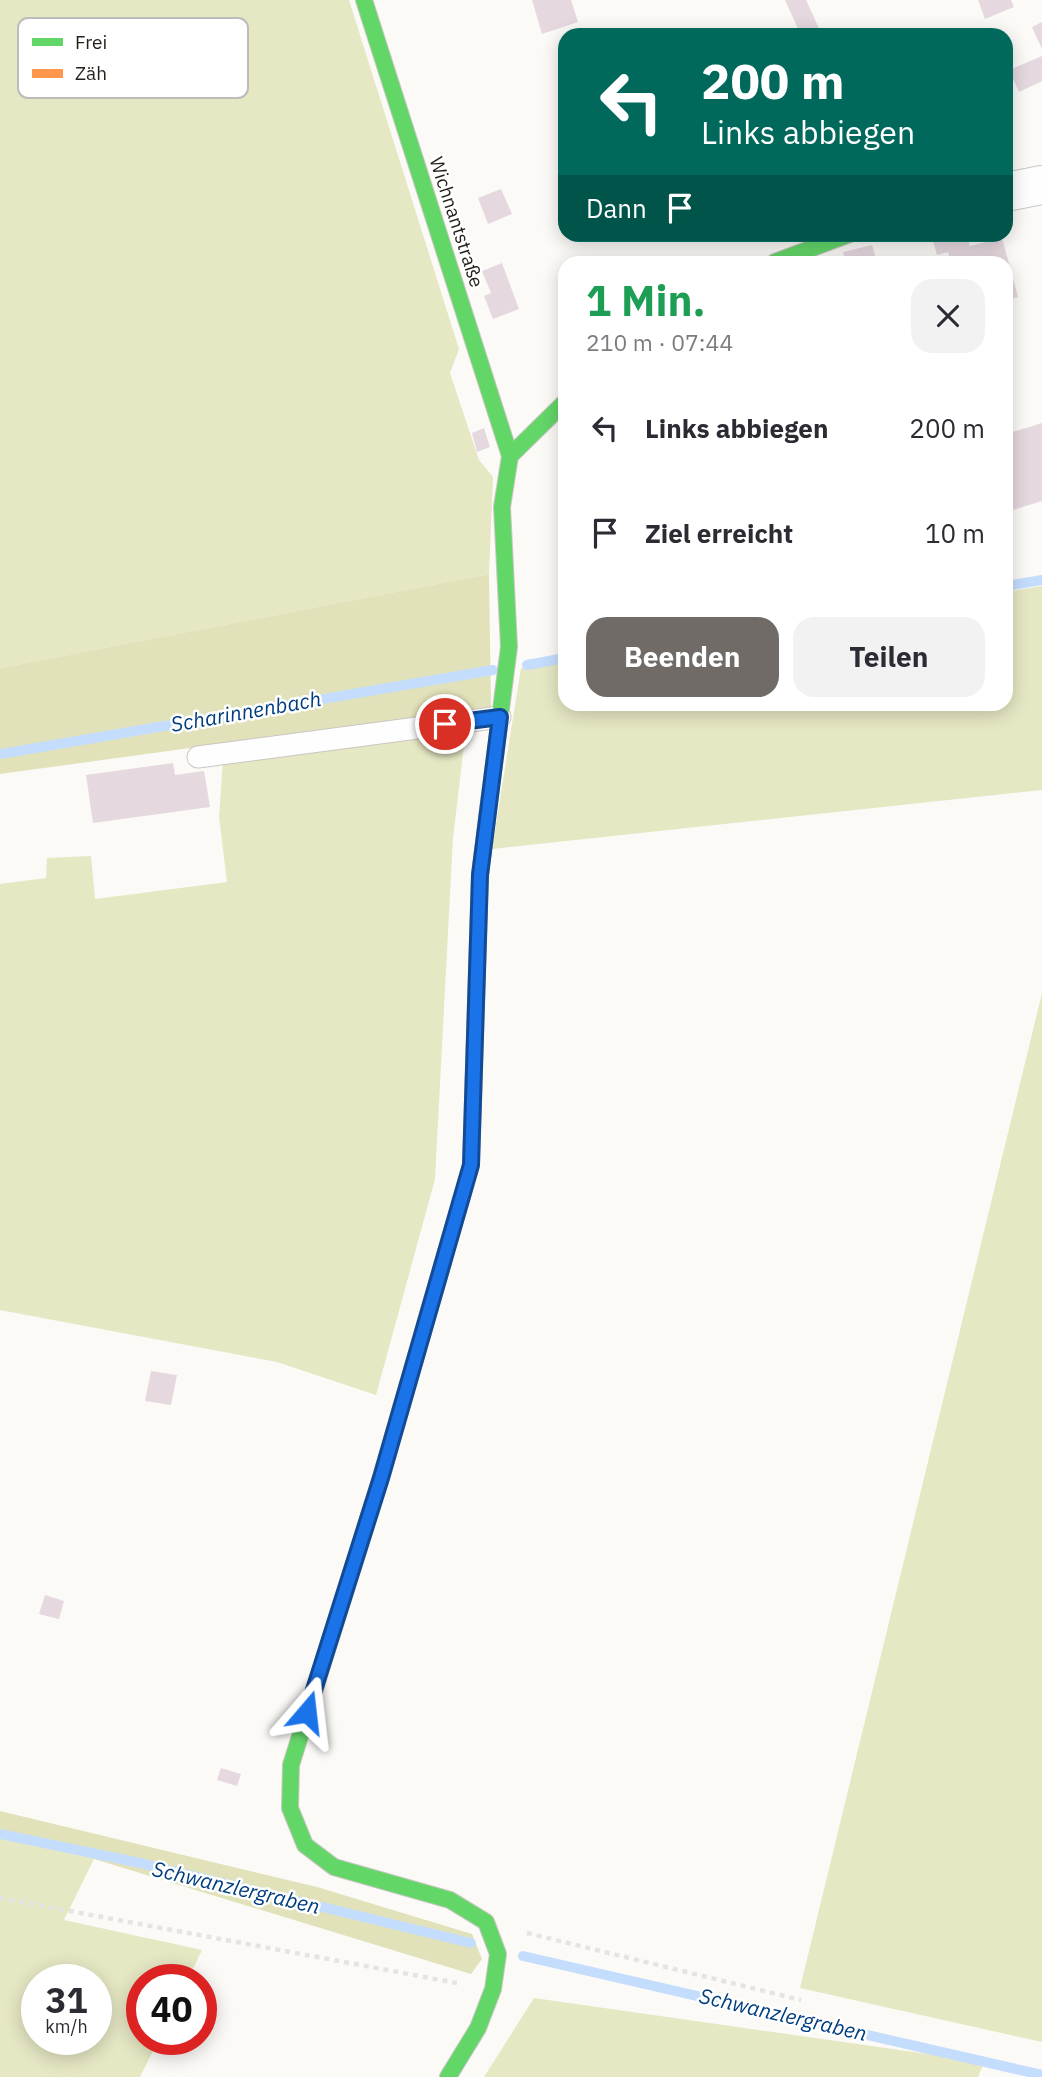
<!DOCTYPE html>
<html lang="de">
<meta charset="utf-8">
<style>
body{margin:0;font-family:"IBM Plex Sans",sans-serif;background:#f2f2f3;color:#2b2b33;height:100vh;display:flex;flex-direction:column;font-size:26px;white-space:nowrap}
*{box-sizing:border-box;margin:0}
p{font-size:23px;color:#7c7c81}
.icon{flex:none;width:38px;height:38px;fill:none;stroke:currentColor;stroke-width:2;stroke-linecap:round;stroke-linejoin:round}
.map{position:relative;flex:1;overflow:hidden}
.panel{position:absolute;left:558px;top:256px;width:455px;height:455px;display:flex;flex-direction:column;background:#fff;border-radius:21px;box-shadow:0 4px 18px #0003}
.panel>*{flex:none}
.banner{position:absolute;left:558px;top:28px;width:455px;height:214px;border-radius:21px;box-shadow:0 4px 18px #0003;background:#00695c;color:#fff;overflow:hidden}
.speed{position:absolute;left:21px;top:1964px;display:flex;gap:14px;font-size:35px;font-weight:700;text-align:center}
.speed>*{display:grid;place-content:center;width:91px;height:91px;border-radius:50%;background:#fff;box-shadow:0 4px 18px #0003;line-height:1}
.speed small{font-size:18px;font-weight:400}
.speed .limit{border:10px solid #d22;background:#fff;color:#111}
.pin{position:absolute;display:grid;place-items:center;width:60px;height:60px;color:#fff;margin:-30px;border:4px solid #fff;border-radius:50%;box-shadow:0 2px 7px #0007}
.me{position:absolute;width:77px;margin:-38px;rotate:17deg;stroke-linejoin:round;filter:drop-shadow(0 0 5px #0008)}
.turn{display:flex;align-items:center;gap:24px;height:147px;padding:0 28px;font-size:32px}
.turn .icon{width:91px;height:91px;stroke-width:2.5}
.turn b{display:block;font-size:49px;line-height:60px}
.then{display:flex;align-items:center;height:66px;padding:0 28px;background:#0003;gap:14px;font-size:26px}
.round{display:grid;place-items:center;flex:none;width:74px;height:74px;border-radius:21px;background:#f2f2f3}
.overview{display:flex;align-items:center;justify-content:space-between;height:119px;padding:0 28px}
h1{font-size:42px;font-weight:800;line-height:52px;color:#1e9e55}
.button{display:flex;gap:14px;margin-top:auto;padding:14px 28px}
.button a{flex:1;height:80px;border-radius:21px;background:#706b67;color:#fff;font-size:28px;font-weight:800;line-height:80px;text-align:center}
.button a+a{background:#f2f2f3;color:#2b2b33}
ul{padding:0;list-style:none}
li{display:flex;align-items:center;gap:21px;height:105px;padding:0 28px}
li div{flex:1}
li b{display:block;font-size:26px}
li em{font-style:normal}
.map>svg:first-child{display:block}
.green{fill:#e6e7c3;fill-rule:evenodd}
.forest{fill:#e1e2b9}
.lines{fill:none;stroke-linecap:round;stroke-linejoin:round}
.stream{stroke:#c5ddfd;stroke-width:10}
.building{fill:#e5d8df}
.lane-casing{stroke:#cac6c2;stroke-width:23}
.street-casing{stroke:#cac6c2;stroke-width:40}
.fast-casing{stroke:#cac6c2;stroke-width:18}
.slow-casing{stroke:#cac6c2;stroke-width:18}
.path{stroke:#e4e4e3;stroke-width:4.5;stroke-dasharray:5 5;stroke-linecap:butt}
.lane{stroke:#fffefe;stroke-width:21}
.street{stroke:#fffefe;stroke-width:38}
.fast{stroke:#63d668;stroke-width:16}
.slow{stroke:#ff974d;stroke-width:16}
.route-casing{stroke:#114b97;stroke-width:18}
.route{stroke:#1a73e8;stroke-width:12}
.labels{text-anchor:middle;stroke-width:5;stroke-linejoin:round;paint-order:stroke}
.street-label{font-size:19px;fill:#251e19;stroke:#fff}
.water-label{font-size:21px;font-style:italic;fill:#003d7e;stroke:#fff}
.key{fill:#fff;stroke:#bebcba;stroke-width:2}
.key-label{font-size:19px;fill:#251e19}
</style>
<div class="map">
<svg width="1042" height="2077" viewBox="0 0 1042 2077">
<rect width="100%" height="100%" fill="#fcfaf7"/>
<path class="green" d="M0,0h349l110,349 -9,24 29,87 14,17 -4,97 -489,94z
M1042,586v204l-550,59 29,-181 44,-7v43h441v-112z
M466,728l-13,110 -18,341 -59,216 -99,-33 -277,-52v-426l46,-6 1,-20 44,-2 4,43 132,-17 -8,-65 4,-57z
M1042,993v1049l-242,-54z
M0,1838l94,21 -30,61 138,30 -14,29h-46v60h17l-19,38h-140zM37,1979h59v60h-59z
M534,1998l450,64 -6,15h-494z"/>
<path class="forest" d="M489,574l2,133 -491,67v-106z
M0,1811l317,76 155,47 10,25 -11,15 -377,-115 -94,-21z"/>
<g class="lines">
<path class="stream" d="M1006,586l36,-6
M527,665l38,-7
M0,754l493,-84
M0,1834l140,29 331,80
M523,1956l519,119"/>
</g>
<path class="building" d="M532,0h39l7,22 -36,12z
M785,0h21l16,35h-21z
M978,0h33l3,7 -29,12z
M1042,22v27l-10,-22z
M1042,56v25l-23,11 -10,-22z
M501,189l11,25 -24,10 -10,-26z
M931,234h35l4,12 32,-8 16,59 -12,3v-38h-55l-3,-10 -11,3z
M872,245l5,17h-31l-3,-10z
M502,263l17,46 -26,10 -9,-23 7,-3 -9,-22z
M1042,423v78l-29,9 -7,-21v-55z
M484,428l6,19 -13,5 -5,-19z
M173,763l2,12 29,-4 6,36 -117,16 -7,-48z
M151,1371l26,4 -6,30 -26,-4z
M45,1595l19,6 -5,18 -20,-5z
M221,1768l20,6 -4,12 -20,-6z"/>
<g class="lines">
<g class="lane-casing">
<path id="lane" d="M198,757l302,-40"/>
</g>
<g class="street-casing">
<path id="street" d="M1006,192l36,-7"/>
</g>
<g class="fast-casing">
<path id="fast" d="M364,0l146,456
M775,262l75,-28
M487,818l22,-171 -7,-140 8,-51 55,-54
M435,1290l-54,187 -90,288 -1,43 15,37 29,22 116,33 36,22 12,32 -5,35 -15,39 -30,49"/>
</g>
<g class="slow-casing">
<path id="slow" d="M435,1290l36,-125 9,-290 7,-57"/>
</g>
<path class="path" d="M0,1898l457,85
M527,1933l274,67"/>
<use href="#lane" class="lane"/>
<use href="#street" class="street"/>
<use href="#fast" class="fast"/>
<use href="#slow" class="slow"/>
</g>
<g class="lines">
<g class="route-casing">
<path id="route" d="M307,1712l74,-234 90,-313 9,-290 20,-158 -55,7"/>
</g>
<use href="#route" class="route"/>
</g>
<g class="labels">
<g class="street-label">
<text transform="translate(457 222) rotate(72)" y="7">Wichnantstraße</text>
</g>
<g class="water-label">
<text transform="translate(246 712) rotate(-10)" y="7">Scharinnenbach</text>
<text transform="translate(236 1888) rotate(13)" y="7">Schwanzlergraben</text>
<text transform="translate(783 2015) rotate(13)" y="7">Schwanzlergraben</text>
</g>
</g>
<rect x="18" y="18" width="230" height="80" rx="10" class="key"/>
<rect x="32" y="38" width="31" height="8" fill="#63d668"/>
<rect x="32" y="69" width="31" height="9" fill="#ff974d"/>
<g class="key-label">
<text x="75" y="49">Frei</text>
<text x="75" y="80">Zäh</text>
</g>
</svg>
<div class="speed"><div>31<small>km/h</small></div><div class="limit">40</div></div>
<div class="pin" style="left:445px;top:724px;background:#d93025"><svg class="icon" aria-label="arrive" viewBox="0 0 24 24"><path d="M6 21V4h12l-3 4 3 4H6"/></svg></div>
<svg class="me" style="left:307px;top:1712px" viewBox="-20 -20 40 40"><path d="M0-17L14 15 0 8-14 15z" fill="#1a73e8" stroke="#fff" stroke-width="4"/></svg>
<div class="banner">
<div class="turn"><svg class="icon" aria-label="left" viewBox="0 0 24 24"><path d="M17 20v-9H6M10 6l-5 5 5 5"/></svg><div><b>200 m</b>Links abbiegen</div></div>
<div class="then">Dann<svg class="icon" aria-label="arrive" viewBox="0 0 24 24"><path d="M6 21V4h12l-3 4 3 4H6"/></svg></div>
</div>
<section class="panel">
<div class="overview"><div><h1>1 Min.</h1><p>210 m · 07:44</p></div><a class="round"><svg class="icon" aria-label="close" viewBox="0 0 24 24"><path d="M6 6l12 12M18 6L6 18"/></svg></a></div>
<ul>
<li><svg class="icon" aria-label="left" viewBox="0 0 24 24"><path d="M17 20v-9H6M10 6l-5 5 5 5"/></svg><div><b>Links abbiegen</b></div><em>200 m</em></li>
<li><svg class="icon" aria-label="arrive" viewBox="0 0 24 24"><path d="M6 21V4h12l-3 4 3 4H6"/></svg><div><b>Ziel erreicht</b></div><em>10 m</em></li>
</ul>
<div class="button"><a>Beenden</a><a>Teilen</a></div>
</section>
</div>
